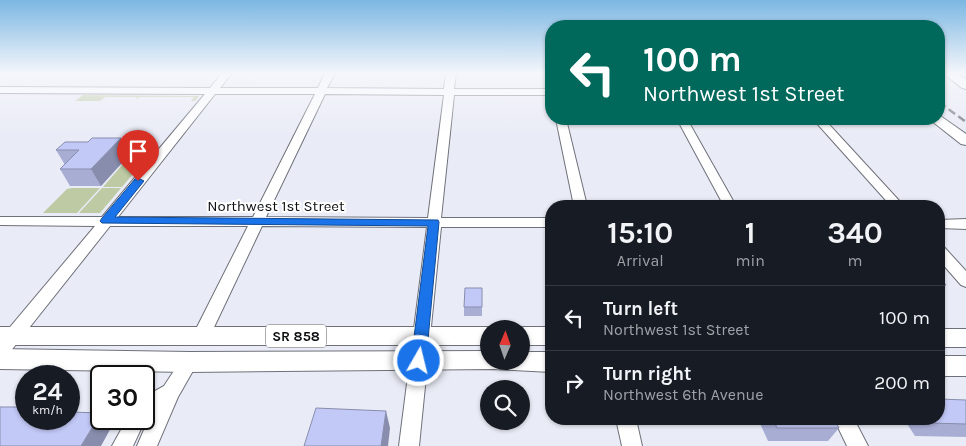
<!DOCTYPE html>
<style>
body{margin:0;font-family:Karla,sans-serif;background:#242831;color:#f1f3f6;height:100vh;display:flex;flex-direction:column;font-size:19px;white-space:nowrap}
*{box-sizing:border-box;margin:0}
p{font-size:16px;color:#9ea1a6}
.icon{flex:none;width:28px;height:28px;fill:none;stroke:currentColor;stroke-width:2;stroke-linecap:round;stroke-linejoin:round}
.map{position:relative;flex:1;overflow:hidden}
.side{position:absolute;left:545px;top:200px;width:400px;height:225px;display:flex;flex-direction:column;background:#171b24;border-radius:20px;box-shadow:0 1px 4px #0004}
.side>*{flex:none}
.top-card{position:absolute;left:545px;top:20px;width:400px;height:105px;border-radius:20px;box-shadow:0 1px 4px #0004;background:#00695c;color:#fff;overflow:hidden}
.needle{width:32px;rotate:2deg}
.buttons{position:absolute;left:480px;top:320px;display:grid;gap:10px}
.buttons a{display:grid;place-items:center;width:50px;height:50px;border-radius:50%;background:#171b24;box-shadow:0 1px 4px #0004;font-size:25px}
.speed{position:absolute;left:15px;top:365px;display:flex;gap:10px;font-size:25px;font-weight:700;text-align:center}
.speed>*{display:grid;place-content:center;width:65px;height:65px;border-radius:50%;background:#171b24;box-shadow:0 1px 4px #0004;line-height:1}
.speed small{font-size:12px;font-weight:400}
.speed .limit{border:2px solid #111;border-radius:8px;background:#fff;color:#111}
.pin{position:absolute;display:grid;place-items:center;width:42px;height:42px;color:#fff;margin:-51px -21px;border-radius:50% 50% 50% 0;rotate:-45deg;box-shadow:0 0 5px #0007}
.pin .icon{rotate:45deg}
.me{position:absolute;width:55px;margin:-28px;rotate:8deg;stroke-linejoin:round;filter:drop-shadow(0 0 4px #0008)}
.turn{display:flex;align-items:center;gap:18px;height:105px;padding:0 15px;font-size:22px}
.turn .icon{width:65px;height:65px;stroke-width:2.5}
.turn b{display:block;font-size:35px;line-height:42px}
.eta{display:flex;justify-content:space-evenly;align-items:center;height:85px;text-align:center}
.eta b{font-size:30px;font-weight:700;line-height:35px}
ul{padding:0;list-style:none}
li{display:flex;align-items:center;gap:15px;height:65px;padding:0 15px;border-top:1px solid #363941}
li div{flex:1}
li b{display:block;font-size:19px}
li em{font-style:normal}
.map>svg:first-child{display:block}
.green{fill:#bdcaa3}
.lines{fill:none;stroke-linecap:round;stroke-linejoin:round}
.minor-casing{stroke:#6f717a;stroke-width:2}
.major-casing{stroke:#6f717a;stroke-width:2}
.minor{fill:#fff;fill-rule:evenodd}
.major{fill:#fff;fill-rule:evenodd}
.rail{stroke:#797b82;stroke-width:2.5;stroke-dasharray:8 4;stroke-linecap:butt}
.wall{fill:#a8add4}
.shaded-wall{fill:#888dad}
.building{fill:#c3c9f7;stroke:#888dad}
.route{fill:#1a73e8;stroke:#114b97}
.labels{text-anchor:middle;stroke-width:4;stroke-linejoin:round;paint-order:stroke}
.shield{fill:#fff;stroke:#565759;stroke-width:1}
.shield-label{font-size:14px;font-weight:bold;fill:#0e0f12}
.street-label{font-size:15px;fill:#0e0f12;stroke:#fff}
</style>
<div class="map">
<svg width="966" height="446" viewBox="0 0 966 446">
<rect width="100%" height="100%" fill="#e9ebf6"/>
<path class="green" d="M83,95l116,1 -4,5h-4l3,-4h-54l-4,2 1,-2h-32l-5,4h-25z
M136,149h18l-32,38h-19z
M72,188h28l-23,25h-34l24,-24z
M102,188h19l-21,25h-21z"/>
<g class="lines">
<g class="minor-casing">
<path id="minor" d="M222,73h10l-12,15h98l7,-15h10l-8,15 117,1 2,-16h10l-2,16h97v6h-97l-13,123h110v9h-110l-22,219h-20l28,-219 -165,-1 -55,116 -6,2 -6,-2 -3,-5 56,-111h-138l-104,131 -6,2v-20l95,-113 -95,-1v-8h102l103,-123 -205,-1v-6l210,1zM215,94h100l-62,123h-135zM325,94l119,1 -16,123 -162,-1z
M556,119h10l21,87h-13z
M677,119h10l49,87h-12z
M813,119h11l80,87h-13z
M966,219v10l-27,-1v-8z
M939,246l5,1 22,24v16l-5,-2 -22,-25z
M189,354l6,3 3,5 -20,35 -21,49h-20l13,-30 -4,2 -13,28h-21l15,-27h17v-22l20,-11 19,-29z
M616,419h20l6,27h-20z
M834,419h20l14,27h-21z"/>
</g>
<g class="major-casing">
<path id="major" d="M943,73h14l9,6v10l-4,-1z
M939,115l27,19v11l-5,-1 -28,-22 -2,-3h8z
M0,327h489l5,2h-5v16h-489z
M521,327h30v18h-30v-16h-5z
M939,329h27v18h-27z
M0,349l189,3 300,-1v10h32v-9h30v20l-58,-3 -304,3 -189,-3z
M939,356h27v20h-27z"/>
</g>
<use href="#minor" class="minor"/>
<use href="#major" class="major"/>
<path class="rail" d="M939,102l27,20"/>
</g>
<path class="wall" d="M121,138l9,16 -29,32h-31l-10,-17 5,-4 -9,-15 32,-8z
M939,277l7,8 -7,9z
M482,288v28h-18v-9z
M966,400v37l-51,-1 -11,-17h35z
M758,419h76l5,9 -11,13h-60z"/>
<path class="shaded-wall" d="M121,138l9,16 -29,32 -10,-17z
M386,411l4,17 -2,18h-7z
M101,413v6h5l6,7 -11,20h-20z"/>
<path class="building" d="M92,138h29l-30,31h-31l19,-19h-23l9,-8h23z
M939,277l7,8h-7z
M465,288h17v19h-18z
M939,399l27,1v24l-37,-1 -3,-4h13z
M0,407h26v12h43v-7l32,1 -20,33h-81z
M316,408l70,3 -5,35h-77z
M773,419h61l5,9h-62z"/>
<linearGradient id="sky" x2="0" y2="1"><stop stop-color="#7bb7e2"/><stop offset="0.54" stop-color="#f5f6fb"/><stop offset="1" stop-color="#f5f6fb" stop-opacity="0"/></linearGradient>
<rect width="966" height="136" fill="url(#sky)"/>
<path class="route" d="M138,178l6,3 -29,36 323,3 1,2 -13,139 -2,4 -5,2 -6,-2 -2,-4 17,-135 -326,-3 -2,-2 2,-3 33,-39z"/>
<g class="labels">
<rect class="shield" x="266" y="324.5" width="60" height="23" rx="4"/>
<g class="shield-label">
<text x="296" y="341">SR 858</text>
</g>
<g class="street-label">
<text x="276" y="211">Northwest 1st Street</text>
</g>
</g>
</svg>
<div class="buttons">
<a><svg class="needle" viewBox="-14 -14 28 28"><path d="M0-13l5 13h-10z" fill="#e53935"/><path d="M0 13l5-13h-10z" fill="#9ea1a6"/></svg></a>
<a><svg class="icon" aria-label="search" viewBox="0 0 24 24"><circle cx="10" cy="10" r="6"/><path d="M15 15l6 6"/></svg></a>
</div>
<div class="speed"><div>24<small>km/h</small></div><div class="limit">30</div></div>
<div class="pin" style="left:138px;top:181px;background:#d93025"><svg class="icon" aria-label="arrive" viewBox="0 0 24 24"><path d="M6 21V4h12l-3 4 3 4H6"/></svg></div>
<svg class="me" style="left:419px;top:361px" viewBox="-20 -20 40 40"><circle r="17" fill="#1a73e8" stroke="#fff" stroke-width="3"/><path d="M0-11L8 9 0 5-8 9z" fill="#fff"/></svg>
<div class="top-card">
<div class="turn"><svg class="icon" aria-label="left" viewBox="0 0 24 24"><path d="M17 20v-9H6M10 6l-5 5 5 5"/></svg><div><b>100 m</b>Northwest 1st Street</div></div>
</div>
<section class="side">
<div class="eta">
<div><b>15:10</b><p>Arrival</p></div>
<div><b>1</b><p>min</p></div>
<div><b>340</b><p>m</p></div>
</div>
<ul>
<li><svg class="icon" aria-label="left" viewBox="0 0 24 24"><path d="M17 20v-9H6M10 6l-5 5 5 5"/></svg><div><b>Turn left</b><p>Northwest 1st Street</p></div><em>100 m</em></li>
<li><svg class="icon" aria-label="right" viewBox="0 0 24 24"><path d="M7 20v-9h11M14 6l5 5-5 5"/></svg><div><b>Turn right</b><p>Northwest 6th Avenue</p></div><em>200 m</em></li>
</ul>
</section>
</div>
